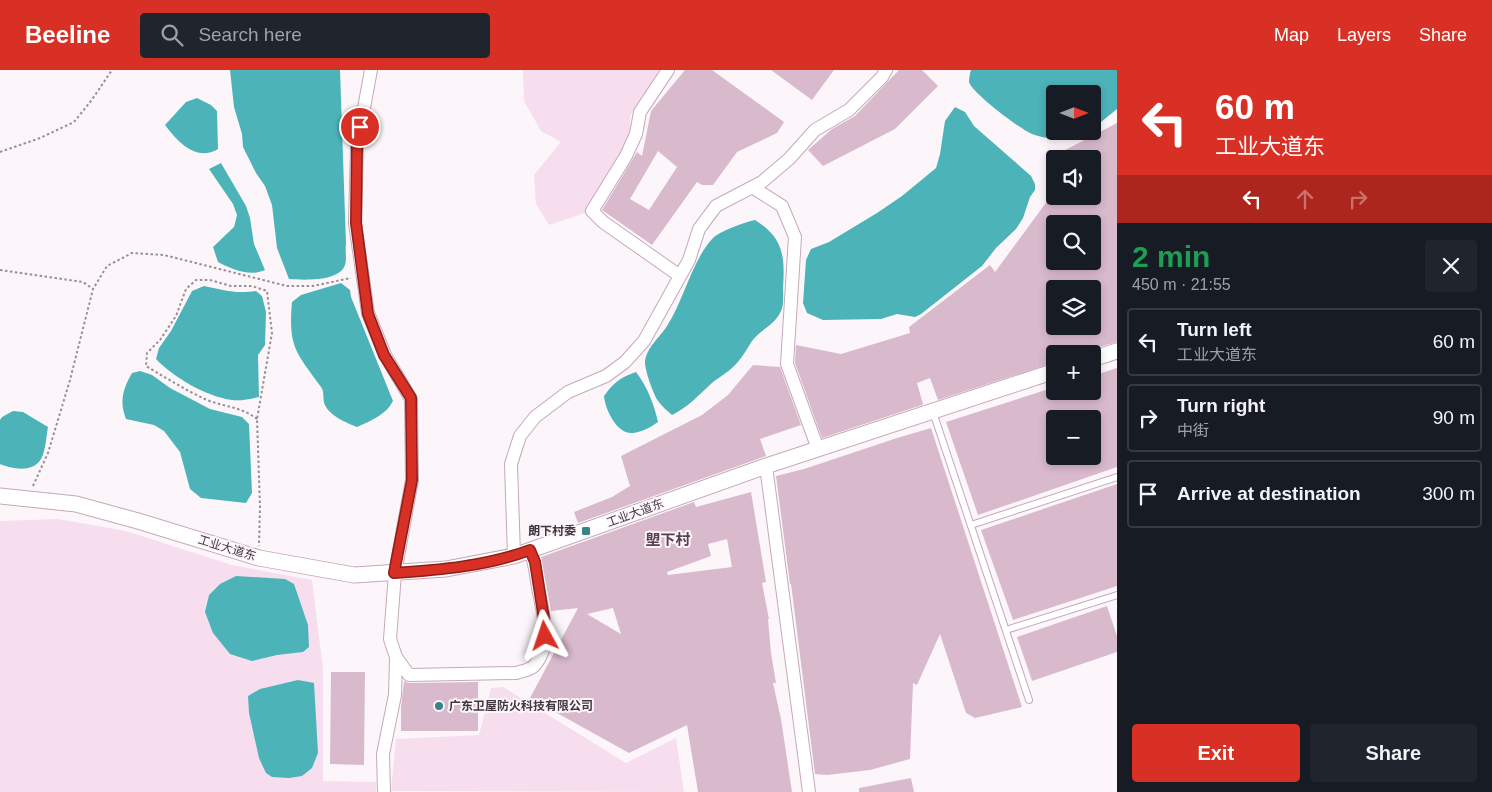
<!DOCTYPE html>
<meta charset="utf-8">
<style>
body{margin:0;font-family:Helvetica,"Noto Sans SC",sans-serif;background:#20242c;color:#f1f3f6;height:100vh;display:flex;flex-direction:column;font-size:19px;white-space:nowrap}
*{box-sizing:border-box;margin:0}
p{font-size:16px;color:#9ea1a6}
.icon{flex:none;width:28px;height:28px;fill:none;stroke:currentColor;stroke-width:2;stroke-linecap:round;stroke-linejoin:round}
.map{position:relative;flex:1;overflow:hidden}
.details{display:flex;flex-direction:column;background:#171b24;width:375px}
.details>*{flex:none}
.guide{background:#d93025;color:#fff;overflow:hidden}
.needle{width:32px;rotate:90deg}
.tools{position:absolute;left:1046px;top:15px;display:grid;gap:10px}
.tools a{display:grid;place-items:center;width:55px;height:55px;border-radius:5px;background:#171b24;box-shadow:0 2px 8px #0003;font-size:25px}
.pin{position:absolute;display:grid;place-items:center;width:42px;height:42px;color:#fff;margin:-21px;border:2px solid #fff;border-radius:50%;box-shadow:0 1px 5px #0007}
.me{position:absolute;width:55px;margin:-28px;rotate:355deg;stroke-linejoin:round;filter:drop-shadow(0 0 4px #0008)}
.turn{display:flex;align-items:center;gap:18px;height:105px;padding:0 15px;font-size:22px}
.turn .icon{width:65px;height:65px;stroke-width:2.5}
.turn b{display:block;font-size:35px;line-height:42px}
.lanes{display:flex;align-items:center;height:48px;padding:0 15px;background:#0003;justify-content:center;gap:25px;direction:ltr}
.lanes .off{opacity:.35}
.round{display:grid;place-items:center;flex:none;width:52px;height:52px;border-radius:5px;background:#20242c}
.headline{display:flex;align-items:center;justify-content:space-between;height:85px;padding:0 15px}
h1{font-size:30px;font-weight:700;line-height:38px;color:#1e9e55}
.cta{display:flex;gap:10px;margin-top:auto;padding:10px 15px}
.cta a{flex:1;height:58px;border-radius:5px;background:#d93025;color:#fff;font-size:20px;font-weight:700;line-height:58px;text-align:center}
.cta a+a{background:#20242c;color:#f1f3f6}
ul{padding:0;list-style:none}
li{display:flex;align-items:center;gap:15px;height:68px;margin:0 10px 8px;padding:0 5px;border:2px solid #363941;border-radius:5px}
li div{flex:1}
li b{display:block;font-size:19px}
li em{font-style:normal}
header{display:flex;align-items:center;gap:30px;box-sizing:border-box;height:70px;padding:0 25px;background:#d93025;color:#fff}
header strong{font-size:24px}
nav{display:flex;gap:28px;margin-inline-start:auto;font-size:18px}
.search{width:350px;height:45px;background:#20242c;display:flex;align-items:center;gap:12px;box-sizing:border-box;padding:0 18px;border-radius:5px;color:#9ea1a6;font-size:19px}
main{display:flex;flex:1;min-height:0}
.map>svg:first-child{display:block}
.green{fill:#f7deee}
.water{fill:#4cb3b9}
.building{fill:#d9bacd;fill-rule:evenodd}
.lines{fill:none;stroke-linecap:round;stroke-linejoin:round}
.service-casing{stroke:#c6a8bb;stroke-width:8}
.minor-casing{stroke:#c6a8bb;stroke-width:14}
.tertiary-casing{stroke:#c6a8bb;stroke-width:17}
.path{stroke:#978e94;stroke-width:2;stroke-dasharray:2.5 2.5;stroke-linecap:butt}
.service{stroke:#fff;stroke-width:6}
.minor{stroke:#fff;stroke-width:12}
.tertiary{stroke:#fff;stroke-width:15}
.route-casing{stroke:#8d1f18;stroke-width:12}
.route{stroke:#d93025;stroke-width:9}
.poi-dot{fill:#398286;stroke:#fcf6fa;stroke-width:2}
.labels{text-anchor:middle;stroke-width:4;stroke-linejoin:round;paint-order:stroke}
.street-label{font-size:12px;fill:#43373f;stroke:#fcf6fa}
.poi-label{font-size:12px;font-weight:bold;fill:#43373f;stroke:#fcf6fa;text-anchor:end}
.quarter-label{font-size:15px;font-weight:bold;fill:#5a4051;stroke:#fcf6fa}
</style>
<header>
<strong>Beeline</strong>
<div class="search"><svg class="icon" aria-label="search" viewBox="0 0 24 24"><circle cx="10" cy="10" r="6"/><path d="M15 15l6 6"/></svg>Search here</div>
<nav><a>Map</a><a>Layers</a><a>Share</a></nav>
</header>
<main>
<div class="map">
<svg width="1117" height="722" viewBox="0 0 1117 722">
<rect width="100%" height="100%" fill="#fcf6fa"/>
<path class="green" d="M523,0h139l-32,46v17l-10,29 -35,51 -36,12 -13,-21 -2,-29 27,-33 -20,-11 -17,-30z
M58,449l68,12 106,34 80,15 11,89v112l53,1v10h-376v-271z
M503,617l123,76 50,-25 8,54 -293,-1 5,-52 83,-4 12,-47z"/>
<path class="water" d="M230,0h110l6,174c-1,6 1,15 -1,21 -6,17 -42,15 -56,14l-12,-31 -5,-43 -7,-19 -9,-13 -13,-26 -1,-13 -8,-27z
M971,0h146v39l-16,13 -8,1 -1,-29h-37v37h22c-14,9 -30,9 -45,3 -12,-5 -60,-41 -63,-52 0,-4 1,-9 2,-12z
M197,28l14,7 6,6 1,38c-22,13 -40,-7 -53,-24l21,-23z
M955,37l10,5 9,14 57,50 4,8v6l-5,7 -7,21 -7,11 -20,19 -14,18 -61,48 -6,3 -18,-3 -16,5 -58,1 -16,-7 -4,-10 3,-43 5,-11 18,-7 48,-29 25,-17 34,-28 4,-14 5,-33z
M221,93l25,43 4,12 4,26 11,26c-15,7 -34,-1 -47,-8l-5,-15 21,-20 3,-12 -4,-11 -24,-35z
M755,150c29,18 30,37 28,69 0,7 1,16 -2,22 -6,14 -21,19 -29,30 -5,8 -9,15 -15,22 -7,8 -16,13 -24,19 -13,12 -26,26 -41,33 -5,-4 -10,-9 -14,-14 -5,-8 -13,-30 -13,-39 1,-14 15,-25 22,-36 17,-26 25,-66 46,-88 7,-7 32,-16 42,-18z
M341,213l9,7 1,7 42,104c-7,14 -23,20 -36,26 -10,-4 -27,-11 -32,-22 -3,-6 0,-13 -4,-18 -25,-35 -33,-40 -29,-85l9,-7z
M204,216c21,4 30,8 52,5l6,5 4,16 -1,33 -7,10 1,42c-9,2 -18,4 -27,3 -25,-3 -59,-23 -76,-41l3,-11 12,-17 21,-40z
M140,301l12,4 18,13 40,21 32,8 7,7 3,69 -6,10 -45,-5 -11,-9 -10,-37 -16,-21 -10,-6 -28,-6c-7,-18 -3,-30 6,-46z
M636,302c11,14 18,32 22,50 -7,5 -16,10 -25,11 -16,2 -28,-24 -29,-37 9,-13 17,-19 32,-24z
M13,341l10,1 25,15c-2,10 -2,23 -7,32 -8,14 -29,10 -41,5v-44l2,-3z
M236,506l49,3 9,5 14,41 1,22 -6,5 -26,3 -25,6 -22,-7 -17,-21 -8,-21 4,-17 11,-11z
M298,610l16,3 4,70 -6,15 -10,8 -13,2 -17,-1 -6,-4 -7,-15 -10,-45 -1,-17 12,-7z"/>
<path class="building" d="M685,0h27l72,52 -7,11 -40,19 -24,33h-11l-5,-3 -45,63 -50,-35 35,-58 5,4 9,-45zM658,81l19,16 -28,43 -19,-11z
M771,0h63l-22,30z
M899,0h23l16,16 -43,43 -72,37 -15,-16 24,-21 23,-13z
M1117,53v219l-28,8 -5,4h-29v8l-117,38 -8,-22 -13,5 6,21 -1,1 -100,33 -27,-75 1,-18 45,9 69,-21 -1,-6 81,-62 5,7 56,-76h41v-37h-44zM1055,154h37v37h-37zM1055,219h37v37h-37z
M753,295l27,2 21,58 -41,14 6,17 -188,67 -4,-11 38,-15 18,-11 -9,-30 81,-41 26,-20z
M1117,298v99l-139,48 -32,-93 109,-35v4h37v-15zM1055,349h37v37h-37z
M931,358l91,279 -47,11 -9,-5 -26,-79 -23,51 -4,-2 -3,76 -40,11 -43,5 -12,-1 -24,-190h-1l-14,-108 28,-7 93,-31z
M1117,414v102l-104,34 -32,-90z
M751,422l15,90 -4,1 7,36h-1l3,34 5,30h-3l8,36 11,73h-94l-11,-67 -58,28 -99,-55 48,-90 -27,3 -10,-54 153,-55 2,5zM727,469l5,28 -64,8 -1,-3 44,-16 -3,-12zM613,538l8,26 -34,-20z
M1107,536l10,30v16l-85,29 -15,-44z
M331,602h34l-1,93 -34,-1z
M404,611l5,2 69,-1v49h-77v-24z
M911,708l3,14h-55v-4z"/>
<g class="lines">
<g class="service-casing">
<path id="service" d="M933,342l96,288
M971,455l146,-48
M1006,560l111,-35"/>
</g>
<g class="minor-casing">
<path id="minor" d="M371,0l-14,76 -2,77 13,90 17,42 26,44 1,81 -17,93 -5,66 6,18 13,18 107,-2c6,-2 14,-3 18,-7 19,-21 9,-53 4,-78 -2,-13 -3,-25 -8,-38
M668,0l-28,42 -4,22 -10,22 -34,55 11,11 77,54
M752,117l30,19 13,31 -8,127 31,85
M766,396l43,326
M514,486l-3,-92 9,-28 15,-19 33,-25 38,-16 19,-14 19,-21 45,-81 10,-31 17,-23 46,-24 27,-23 26,-29 34,-20 33,-33 4,-7
M384,722l-1,-38 12,-59 1,-38"/>
</g>
<g class="tertiary-casing">
<path id="tertiary" d="M1092,289l25,-8
M0,426l76,8 62,17 121,37 95,17 92,-6 68,-13 252,-90 289,-95"/>
</g>
<path class="path" d="M0,82l40,-14 34,-16 17,-21 21,-31
M0,200l83,12 10,7
M257,349c-15,-12 -32,-12 -50,-19 -20,-9 -41,-22 -61,-34l1,-13 13,-13 16,-24 10,-27 10,-9h14l21,6h21l15,5 5,42 -15,86 3,87 -1,40
M33,416l15,-33 22,-73 23,-91 14,-23 25,-13 32,2 123,31h26l38,-8"/>
<use href="#service" class="service"/>
<use href="#minor" class="minor"/>
<use href="#tertiary" class="tertiary"/>
</g>
<g class="lines">
<g class="route-casing">
<path id="route" d="M360,57l-3,19 -1,77 12,91 16,41 27,43 1,82 -18,93c46,-3 93,-7 136,-23l5,12 9,57 1,17"/>
</g>
<use href="#route" class="route"/>
</g>
<g class="poi-dot">
<rect x="581" y="456" width="10" height="10" rx="2.5"/>
<circle cx="439" cy="636" r="5"/>
</g>
<g class="labels">
<g class="street-label">
<text transform="translate(635 443) rotate(-20)" y="4">工业大道东</text>
<text transform="translate(227 478) rotate(17)" y="4">工业大道东</text>
</g>
<g class="poi-label">
<text x="576" y="465">朗下村委</text>
<text x="449" y="640" text-anchor="start">广东卫屋防火科技有限公司</text>
</g>
<g class="quarter-label">
<text x="668" y="475">塱下村</text>
</g>
</g>
</svg>
<div class="tools">
<a><svg class="needle" viewBox="-14 -14 28 28"><path d="M0-13l5 13h-10z" fill="#e53935"/><path d="M0 13l5-13h-10z" fill="#9ea1a6"/></svg></a>
<a><svg class="icon" aria-label="sound" viewBox="0 0 24 24"><path d="M4 9h4l5-4v14l-5-4H4zM17 9q2 3 0 6"/></svg></a>
<a><svg class="icon" aria-label="search" viewBox="0 0 24 24"><circle cx="10" cy="10" r="6"/><path d="M15 15l6 6"/></svg></a>
<a><svg class="icon" aria-label="layers" viewBox="0 0 24 24"><path d="M12 4l9 5-9 5-9-5zM3 14l9 5 9-5"/></svg></a>
<a>+</a>
<a>−</a>
</div>
<div class="pin" style="left:360px;top:57px;background:#d93025"><svg class="icon" aria-label="arrive" viewBox="0 0 24 24"><path d="M6 21V4h12l-3 4 3 4H6"/></svg></div>
<svg class="me" style="left:545px;top:566px" viewBox="-20 -20 40 40"><path d="M0-17L14 15 0 8-14 15z" fill="#d93025" stroke="#fff" stroke-width="4"/></svg>
</div>
<section class="details">
<div class="guide">
<div class="turn"><svg class="icon" aria-label="left" viewBox="0 0 24 24"><path d="M17 20v-9H6M10 6l-5 5 5 5"/></svg><div><b>60 m</b>工业大道东</div></div>
<div class="lanes"><svg class="icon" aria-label="left" viewBox="0 0 24 24"><path d="M17 20v-9H6M10 6l-5 5 5 5"/></svg><svg class="icon off" aria-label="ahead" viewBox="0 0 24 24"><path d="M12 20V5M6 11l6-6 6 6"/></svg><svg class="icon off" aria-label="right" viewBox="0 0 24 24"><path d="M7 20v-9h11M14 6l5 5-5 5"/></svg></div>
</div>
<div class="headline"><div><h1>2 min</h1><p>450 m · 21:55</p></div><a class="round"><svg class="icon" aria-label="close" viewBox="0 0 24 24"><path d="M6 6l12 12M18 6L6 18"/></svg></a></div>
<ul>
<li><svg class="icon" aria-label="left" viewBox="0 0 24 24"><path d="M17 20v-9H6M10 6l-5 5 5 5"/></svg><div><b>Turn left</b><p>工业大道东</p></div><em>60 m</em></li>
<li><svg class="icon" aria-label="right" viewBox="0 0 24 24"><path d="M7 20v-9h11M14 6l5 5-5 5"/></svg><div><b>Turn right</b><p>中街</p></div><em>90 m</em></li>
<li><svg class="icon" aria-label="arrive" viewBox="0 0 24 24"><path d="M6 21V4h12l-3 4 3 4H6"/></svg><div><b>Arrive at destination</b></div><em>300 m</em></li>
</ul>
<div class="cta"><a>Exit</a><a>Share</a></div>
</section>
</main>
